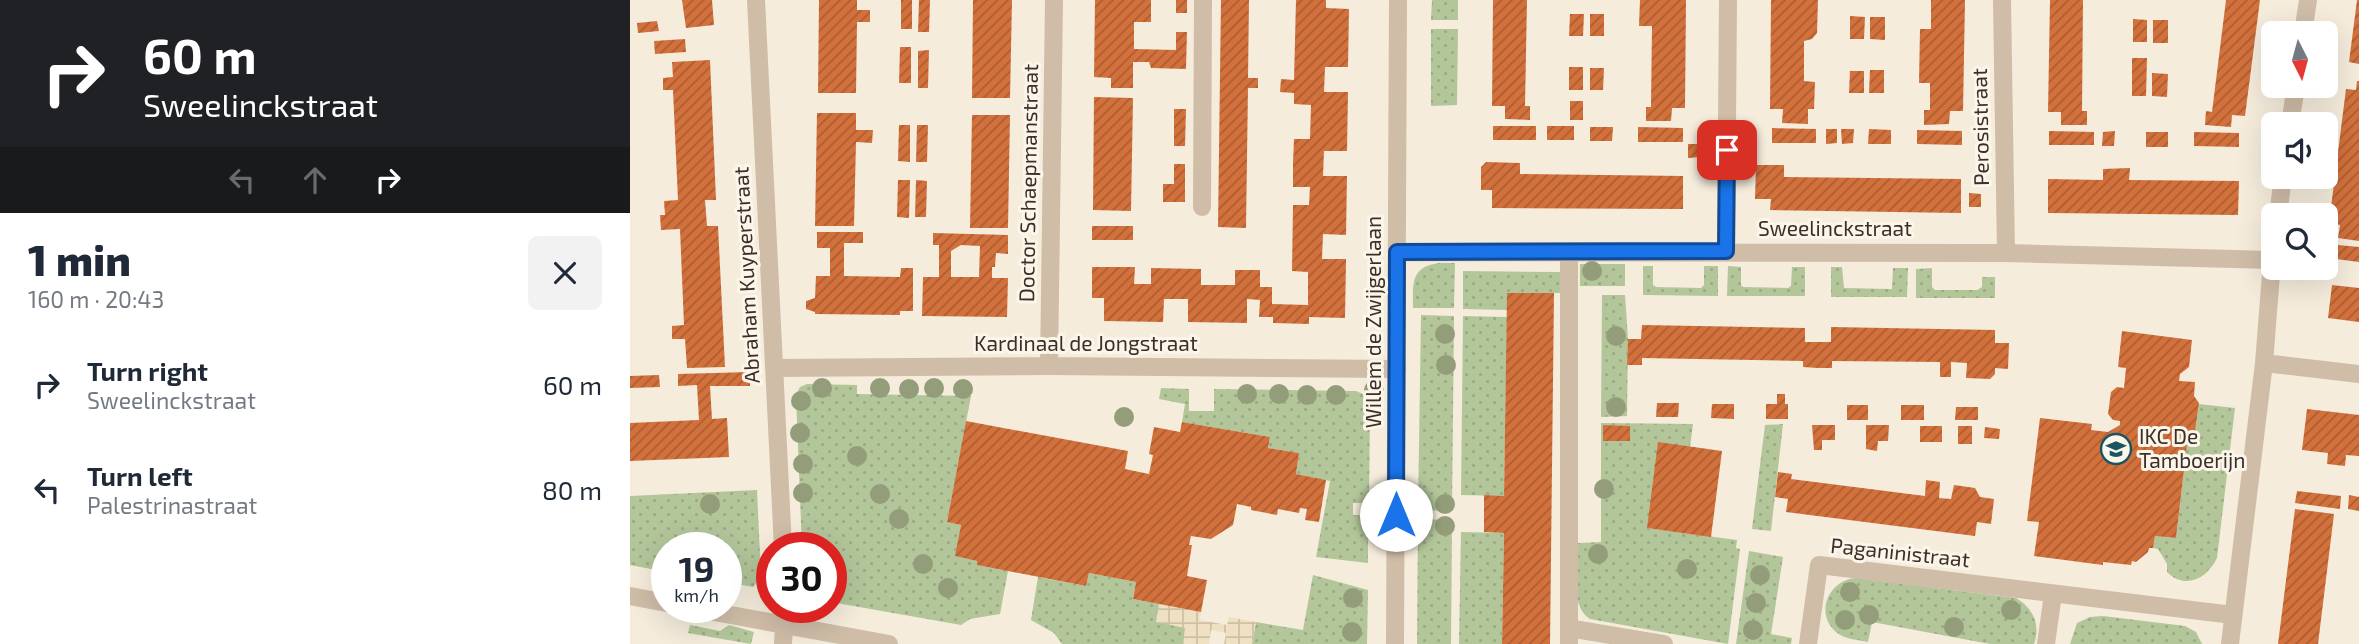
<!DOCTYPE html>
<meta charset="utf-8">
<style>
body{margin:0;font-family:"Exo 2",sans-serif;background:#f2f2f3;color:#1f2937;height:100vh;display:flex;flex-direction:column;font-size:26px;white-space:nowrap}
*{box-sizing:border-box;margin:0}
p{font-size:23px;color:#747a83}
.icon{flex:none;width:38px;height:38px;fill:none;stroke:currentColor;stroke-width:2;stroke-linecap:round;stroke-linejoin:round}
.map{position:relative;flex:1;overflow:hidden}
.side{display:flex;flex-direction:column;background:#fff;width:630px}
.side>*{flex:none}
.top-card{background:#202124;color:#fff;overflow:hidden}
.needle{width:46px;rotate:174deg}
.tools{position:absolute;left:1631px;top:21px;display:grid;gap:14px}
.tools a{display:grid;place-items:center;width:77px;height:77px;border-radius:10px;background:#fff;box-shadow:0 7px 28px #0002;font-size:35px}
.speed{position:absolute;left:21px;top:532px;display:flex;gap:14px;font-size:35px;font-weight:700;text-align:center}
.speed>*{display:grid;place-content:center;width:91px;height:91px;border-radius:50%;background:#fff;box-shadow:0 7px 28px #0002;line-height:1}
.speed small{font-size:18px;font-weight:400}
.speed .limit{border:10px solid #d22;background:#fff;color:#111}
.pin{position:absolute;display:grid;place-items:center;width:60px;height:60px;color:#fff;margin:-30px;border-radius:14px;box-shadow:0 4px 10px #0006}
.me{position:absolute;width:77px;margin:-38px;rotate:0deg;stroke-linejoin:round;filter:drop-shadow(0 0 5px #0008)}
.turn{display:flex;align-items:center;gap:24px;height:147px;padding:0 28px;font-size:32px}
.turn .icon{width:91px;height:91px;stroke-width:2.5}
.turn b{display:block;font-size:49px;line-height:60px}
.lanes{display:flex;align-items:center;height:66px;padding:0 28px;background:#0003;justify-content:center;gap:35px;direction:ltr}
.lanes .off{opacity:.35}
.round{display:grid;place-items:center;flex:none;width:74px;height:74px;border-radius:10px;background:#f2f2f3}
.overview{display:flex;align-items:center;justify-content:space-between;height:119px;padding:0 28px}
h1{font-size:42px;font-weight:800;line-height:52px}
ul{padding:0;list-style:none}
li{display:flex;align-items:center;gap:21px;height:105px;padding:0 28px}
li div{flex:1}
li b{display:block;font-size:26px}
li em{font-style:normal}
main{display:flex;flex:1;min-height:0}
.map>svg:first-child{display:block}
.grass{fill:url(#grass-dots)}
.plaza{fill:url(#plaza-grid)}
.building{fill:url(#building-hatch);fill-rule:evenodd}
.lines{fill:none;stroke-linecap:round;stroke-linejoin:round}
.lane{stroke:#cfbda7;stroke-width:18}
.street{stroke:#cfbda7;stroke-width:18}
.tree{fill:#939d7a}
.route-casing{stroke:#114b97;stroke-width:18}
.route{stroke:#1a73e8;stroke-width:12}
.labels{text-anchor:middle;stroke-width:6;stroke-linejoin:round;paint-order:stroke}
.street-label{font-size:21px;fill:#3a3028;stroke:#fcf5ea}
.poi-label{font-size:21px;fill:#3a3028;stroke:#fcf5ea;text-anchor:start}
</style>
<main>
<section class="side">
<div class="top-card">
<div class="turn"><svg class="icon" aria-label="right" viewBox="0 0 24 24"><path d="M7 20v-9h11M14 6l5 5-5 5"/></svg><div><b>60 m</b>Sweelinckstraat</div></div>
<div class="lanes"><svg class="icon off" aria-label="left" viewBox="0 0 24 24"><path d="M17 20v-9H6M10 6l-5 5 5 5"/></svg><svg class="icon off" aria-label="ahead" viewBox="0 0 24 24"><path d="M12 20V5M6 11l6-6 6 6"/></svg><svg class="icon" aria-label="right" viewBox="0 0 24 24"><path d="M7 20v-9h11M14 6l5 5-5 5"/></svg></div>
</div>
<div class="overview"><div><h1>1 min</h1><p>160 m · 20:43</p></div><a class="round"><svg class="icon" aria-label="close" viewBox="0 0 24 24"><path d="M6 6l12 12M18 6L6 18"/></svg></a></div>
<ul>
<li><svg class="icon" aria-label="right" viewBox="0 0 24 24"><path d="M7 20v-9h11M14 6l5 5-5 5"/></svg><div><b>Turn right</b><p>Sweelinckstraat</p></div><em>60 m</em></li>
<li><svg class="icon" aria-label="left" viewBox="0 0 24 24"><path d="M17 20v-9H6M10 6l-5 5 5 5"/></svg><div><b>Turn left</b><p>Palestrinastraat</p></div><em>80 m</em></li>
</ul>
</section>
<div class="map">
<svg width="1729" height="644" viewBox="0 0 1729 644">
<defs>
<pattern id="grass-dots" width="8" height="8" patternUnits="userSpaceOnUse" patternTransform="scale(1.75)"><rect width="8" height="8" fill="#b3c69a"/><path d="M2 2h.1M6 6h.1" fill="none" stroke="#9baa85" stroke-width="1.8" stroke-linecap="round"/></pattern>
<pattern id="plaza-grid" width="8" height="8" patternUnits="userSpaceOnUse" patternTransform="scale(1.75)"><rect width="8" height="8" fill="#efe0c2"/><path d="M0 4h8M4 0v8" fill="none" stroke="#cec0a7"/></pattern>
<pattern id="building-hatch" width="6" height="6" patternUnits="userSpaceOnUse" patternTransform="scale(1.75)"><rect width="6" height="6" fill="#d3713c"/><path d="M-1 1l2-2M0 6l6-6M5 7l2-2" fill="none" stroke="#ac5d32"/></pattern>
</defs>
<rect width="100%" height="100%" fill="#f5ecdc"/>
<path class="grass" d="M802,0h26v20h-27z
M801,29h27l-1,76 -26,1z
M809,263h16l-1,45h-41c0,-24 -3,-41 26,-45z
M950,264h45v22h-45z
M1013,266h10v19l3,2 45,1 3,-3v-19h14v30l-75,-1z
M1098,266l13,1v18l2,2 45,1 3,-2 1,-19h13v29h-78z
M1201,267h11l2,21 48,1 1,-21h15l-1,29h-76z
M1302,268v19l3,3h42l5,-3v-10h13v21h-79v-29z
M833,271l97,1v21h-53v17l-44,-1z
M972,295h23l3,44 -1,77 -26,1z
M791,315l33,1 -2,195 -34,-1z
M833,316l44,1 -3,179 -43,-1z
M177,384l50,1v9l114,2 -24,126 14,3 -5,31 21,5v4l31,6 -8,43 -30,5 -9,6 -130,-23v-54h-29l-6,-153 4,-8z
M531,388l28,1v22h25v-22l142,2 7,3 7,11 -1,98h-16v12h8v5l7,1v42l-52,-6 14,-76 -34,-7 3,-21 -31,-5 2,-11 -88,-15 3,-18 -26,-5z
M1569,404l36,4 -18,150c-10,21 -32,32 -50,14v-8l-9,-15 -5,-1 2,-12 21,2 12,-102 7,-4z
M971,423l92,1 -3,23 -43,81 90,12 -1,8 4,1 -12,95 -138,-25c-22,-14 -12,-53 -12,-76l23,-1z
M1153,424l-12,107 -19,-2 13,-104z
M127,490l4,87 -8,10 -27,-5v-34h-59v24l-37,-7v-69z
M788,519l34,1 -1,124h-34z
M831,532l43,1 -2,111h-43z
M1119,551l34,6 -12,77 21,4 -1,6h-55z
M459,573l47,9 -3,17 26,5 27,24 -3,16h-121l-8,-11 -23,-13 7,-43 48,9z
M683,575l55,15 -1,54h-115l4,-22 47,8z
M1226,578l160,20c17,10 25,27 18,46h-44l-118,-22 -4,20c-10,-2 -24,-3 -32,-10 -22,-19 -7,-52 20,-54z
M1473,616l82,10 11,6 6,12h-132l7,-21 13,-6z
M60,625l30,6 9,-6 25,7 -3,12 -63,-11z"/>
<path class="plaza" d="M529,604l42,8 -1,8 27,5 2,-8 27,5 -4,22h-28l2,-11 -15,-3 -2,14h-26l2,-16 -29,-6z"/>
<path class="building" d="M52,0h30l2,25 -28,3z
M189,0h38v10h13v12h-13l-1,71h-38z
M271,0h11v29h-11z
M289,0h11l-1,32h-11z
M343,0h39l-2,98h-38z
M465,0h56v22h-17v27l42,1v-18h11l-1,37 -35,-1 -2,-6h-16v26h-22v-10l-17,-1z
M546,0h11v13h-11z
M591,0h28l-1,78h10v10h-10l-2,140 -28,-1z
M666,0h30v8l23,1 -1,58h-23l-1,25h24l-1,59h-23l-1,25h24l-1,59 -23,-1 -1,25h24l-1,59 -36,-1v7l-36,-1v-6h-14l1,-17 -13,-1v24l-59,-1v-23h-24l-1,23 -59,-1v-23h-12v-31h43l-1,17h17v-16l50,1v16h34v-15h25v17h12v17l36,1v-33l-16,-1 1,-66h16l1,-18h-17v-24l1,-24h16l1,-34 -17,-1v-11l-14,-1 1,-13 13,1z
M863,0h34l-2,106h5v14l-25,-1v-13h-13z
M1010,0h46l-1,108h-13l-1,13h-25v-14h5l1,-81h-13z
M1141,0h47l-1,33 -5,6 -8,2v40l11,1 -1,27h-6v15l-26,-1 1,-14h-13z
M1301,0h34l-2,111h-13l-1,13 -25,1v-15h6v-27h-11l1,-54h11z
M1420,0h33l-1,111h5v14h-26v-13h-13z
M1596,0h34l-15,116 -13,-1 -1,12 -26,-2 1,-14 6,1z
M1727,0h2v64l-10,-2z
M940,14h14l-1,22h-14z
M960,14h14v22h-14z
M1220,16l15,1 -1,22h-14z
M1240,17h15v23l-15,-1z
M1503,19l14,1v22h-14z
M1523,20h15v23h-15z
M27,21l2,10 -21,2 -1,-10z
M55,39l1,13 -31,2 -1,-13z
M270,47h11v36h-12z
M299,50l-1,38h-10v-37z
M1502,58h15l-1,38h-14z
M80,60l6,140h-11l2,26h11l7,141 -38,1 -2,-29h-13v-13l12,-1 -4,-96 -19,1 -1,-15h5l-1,-14 14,-1 -5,-110h-10v-12l10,-1 -1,-15z
M939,67h14v23h-14z
M960,68h14l-1,22h-13z
M1240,70h14v23h-15z
M1220,71h14v22h-15z
M1522,73l16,1 -1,23 -15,-1z
M1727,81h2v160l-21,-3 2,-13 -11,-2 17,-134 10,1z
M464,97l39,1 -2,113 -38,-1z
M940,101h13v19h-13z
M544,109h12l-1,37h-11z
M187,113h39v17h17l-1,13 -16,-1 -2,84h-39z
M342,115h38l-2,113h-38z
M269,125h11v37l-12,-1z
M287,125h11l-1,37h-11z
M863,126h43v14h-43z
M917,126h27v14h-27z
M960,127h23l-1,14h-22z
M1008,127l45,1v14h-45z
M1142,128l44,1v14h-44z
M1196,129h11v14l-11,1z
M1211,129h13l-1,14 -11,1z
M1239,129l22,1v14h-23z
M1287,130l45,1v14l-45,-1z
M1419,131l45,1v13h-45z
M1485,131l-1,15h-12l1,-14z
M1516,132h22v15h-22z
M1564,132l45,1v14l-45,-1z
M1058,144h12l1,13 -13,1z
M856,162l34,1v11l163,2v33l-191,-1v-18h-11v-23z
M544,164h11v38h-22v-18h11z
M1126,165h28v12l177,2v34l-191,-3 1,-11h-16z
M1500,168l-1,12 110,1 -1,34 -190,-2v-34l55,1v-11z
M268,180h12l-1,38 -12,-1z
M286,180l11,1 -1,36h-11z
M1339,193l12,1v13h-12z
M462,226h41v14h-41z
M187,232h46v11h-19v33l56,1 1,-9h12v43h-13v4l-85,-1v-2l-9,-3v-8l9,-3 1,-22h14v-28h-13z
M303,233l75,2v19l-12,-1 -1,14h-3v11h16l-1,39 -85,-1 1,-39h16v-32h-6zM331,245l19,1 -1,31h-28v-26z
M1708,245l21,2v15l-23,-3z
M1702,285l27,3v34l-31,-4z
M877,293h47l-4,351h-48l2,-111 -20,-1v-37l20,1z
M1012,325l163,3v14h26v-15l164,3v13h14l-1,26 -13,-1v6l-5,5 -24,-1 1,-15 -16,-1v15h-11v-15l-108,-1v7h-14l-15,-1v-6l-161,-3v7h-15l1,-26h13z
M1492,331l70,9 -3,27 -9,7 -1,7 16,1 -1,14 5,7 -4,29 -7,4 -12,102 -21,-2 -2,12h-4l-1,4 -12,10 -4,-1 -1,4 -28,-3v3l-69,-9 5,-34 -12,-1 13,-103 52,6 -1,6 17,2 12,-7v-4l-7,-1 -5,-6 3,-22 6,-5 7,1 2,-20 -8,-1z
M120,372v14h-40l2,33 15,-1 2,39 -99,4v-38l69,-3 -2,-35 -19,1v-12z
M29,375l1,12 -30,1v-12z
M1147,394h8v10h3v15h-22v-15h11z
M1027,403h22l-1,14h-22z
M1082,404h22v15l-23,-1z
M1217,405h21v15h-21z
M1271,405h23v15h-23z
M1326,407h22v13h-23z
M1677,409l52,6v41l-13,-1 -1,11 -18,-2 1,-11 -26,-3z
M336,421l162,30 -3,18 24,5 4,-19 -4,-1 5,-27 26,5 2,-10 88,15 -2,11 31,5 -3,21 30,6 -7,42 -14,-2 2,-11 -7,-1 -1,5 -21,-4 -1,6 -26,-5v-3l-14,-3 -4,21 -22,14 -20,-3 -2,9h3l-5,31 20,4 -6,32 -68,-13 3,-17 -47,-9 -3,13 -109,-21v-4l-22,-5 6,-31 -14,-3z
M973,425l27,1v15h-27z
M1182,425h23v15h-13v10h-8z
M1236,425h23l-1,16h-10l-1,10 -11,-2z
M1290,426h22v16h-22z
M1328,426h14v18h-14z
M1355,427l15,2 -1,10 -15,-1z
M1028,442l64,9 -11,86 -64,-9z
M1148,472l14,2 -1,5 134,17 1,-16 14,2 -1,16 12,1 3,-14 21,3 5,9 14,2 -3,25 -14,-2 -2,14 -189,-24 2,-13 -13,-2z
M1667,491l44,5 -1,13 -45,-6z
M1719,495l10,2v14l-11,-2z
M1665,509l39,5 -16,130h-40z"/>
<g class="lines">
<path class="lane" d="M939,252v376
M939,644v-16l95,16"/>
<path class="street" d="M126,0l27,548
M1372,0l4,253
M1673,33l5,-33
M1660,124l6,-38
M572,207l1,-207
M1648,215l5,-38
M1096,251l2,-251
M767,252l609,1 266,7
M1634,363l95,11
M419,366l5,-366
M144,368l275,-2 348,3
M0,596l37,7
M57,607l202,37
M153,644l2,-37
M765,644l3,-644
M1178,644l11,-79 414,50
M1416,644l7,-50
M1600,644l34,-281 9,-114"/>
</g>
<g class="tree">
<circle cx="962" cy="271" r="10"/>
<circle cx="815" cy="334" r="10"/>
<circle cx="986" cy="336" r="10"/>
<circle cx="816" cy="365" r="10"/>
<circle cx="192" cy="388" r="10"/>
<circle cx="250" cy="388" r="10"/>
<circle cx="304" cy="388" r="10"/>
<circle cx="279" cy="389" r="10"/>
<circle cx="333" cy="389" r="10"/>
<circle cx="744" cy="390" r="10"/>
<circle cx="617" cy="394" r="10"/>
<circle cx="649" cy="394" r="10"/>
<circle cx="677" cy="395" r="10"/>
<circle cx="706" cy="395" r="10"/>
<circle cx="171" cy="401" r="10"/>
<circle cx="986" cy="407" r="10"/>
<circle cx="494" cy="417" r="10"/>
<circle cx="170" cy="433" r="10"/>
<circle cx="227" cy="456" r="10"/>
<circle cx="173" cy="464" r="10"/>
<circle cx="974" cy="489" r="10"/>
<circle cx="173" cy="493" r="10"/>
<circle cx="250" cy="494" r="10"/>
<circle cx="80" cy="504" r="10"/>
<circle cx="815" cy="504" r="10"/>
<circle cx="269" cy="519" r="10"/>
<circle cx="815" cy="526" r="10"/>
<circle cx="968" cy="554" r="10"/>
<circle cx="293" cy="564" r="10"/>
<circle cx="1057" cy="569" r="10"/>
<circle cx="1130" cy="575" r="10"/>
<circle cx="318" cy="588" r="10"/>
<circle cx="1220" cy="592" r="10"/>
<circle cx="723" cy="598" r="10"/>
<circle cx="1126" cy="603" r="10"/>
<circle cx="1381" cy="610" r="10"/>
<circle cx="1239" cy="615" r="10"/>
<circle cx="1215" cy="620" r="10"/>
<circle cx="1324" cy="627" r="10"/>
<circle cx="1123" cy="630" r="10"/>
<circle cx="722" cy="632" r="10"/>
</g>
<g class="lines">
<g class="route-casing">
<path id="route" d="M766,515l1,-263 329,-1 1,-101"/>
</g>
<use href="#route" class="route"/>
</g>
<defs>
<g id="school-ring" transform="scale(1.575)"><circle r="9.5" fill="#fcf5ea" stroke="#185461" stroke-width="1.5"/><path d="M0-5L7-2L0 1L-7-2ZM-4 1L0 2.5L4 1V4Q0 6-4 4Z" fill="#185461"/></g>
</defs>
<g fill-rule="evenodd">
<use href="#school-ring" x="1486" y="449"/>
</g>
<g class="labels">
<g class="street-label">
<text transform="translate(1351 127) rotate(-91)" y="7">Perosistraat</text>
<text transform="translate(399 183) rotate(-89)" y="7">Doctor Schaepmanstraat</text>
<text x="1205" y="236">Sweelinckstraat</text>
<text transform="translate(117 275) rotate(-93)" y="7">Abraham Kuyperstraat</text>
<text transform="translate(744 322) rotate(-90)" y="7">Willem de Zwijgerlaan</text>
<text x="456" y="351">Kardinaal de Jongstraat</text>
<text transform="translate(1270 553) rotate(6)" y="7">Paganinistraat</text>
</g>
<g class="poi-label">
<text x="1509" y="444">IKC De<tspan x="1509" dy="24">Tamboerijn</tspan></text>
</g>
</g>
</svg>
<div class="tools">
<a><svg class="needle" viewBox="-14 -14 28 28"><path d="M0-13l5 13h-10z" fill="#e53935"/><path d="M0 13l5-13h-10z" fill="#747a83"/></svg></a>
<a><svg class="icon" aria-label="sound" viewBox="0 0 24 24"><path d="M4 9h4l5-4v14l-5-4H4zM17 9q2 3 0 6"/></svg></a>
<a><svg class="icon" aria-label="search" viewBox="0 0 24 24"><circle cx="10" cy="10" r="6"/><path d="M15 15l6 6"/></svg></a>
</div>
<div class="speed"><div>19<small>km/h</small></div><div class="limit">30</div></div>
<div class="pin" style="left:1097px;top:150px;background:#d93025"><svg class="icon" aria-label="arrive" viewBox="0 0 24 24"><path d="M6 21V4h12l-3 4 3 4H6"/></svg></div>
<svg class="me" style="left:766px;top:515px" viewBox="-20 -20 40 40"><circle r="19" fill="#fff"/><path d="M0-13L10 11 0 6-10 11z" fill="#1a73e8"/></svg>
</div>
</main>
